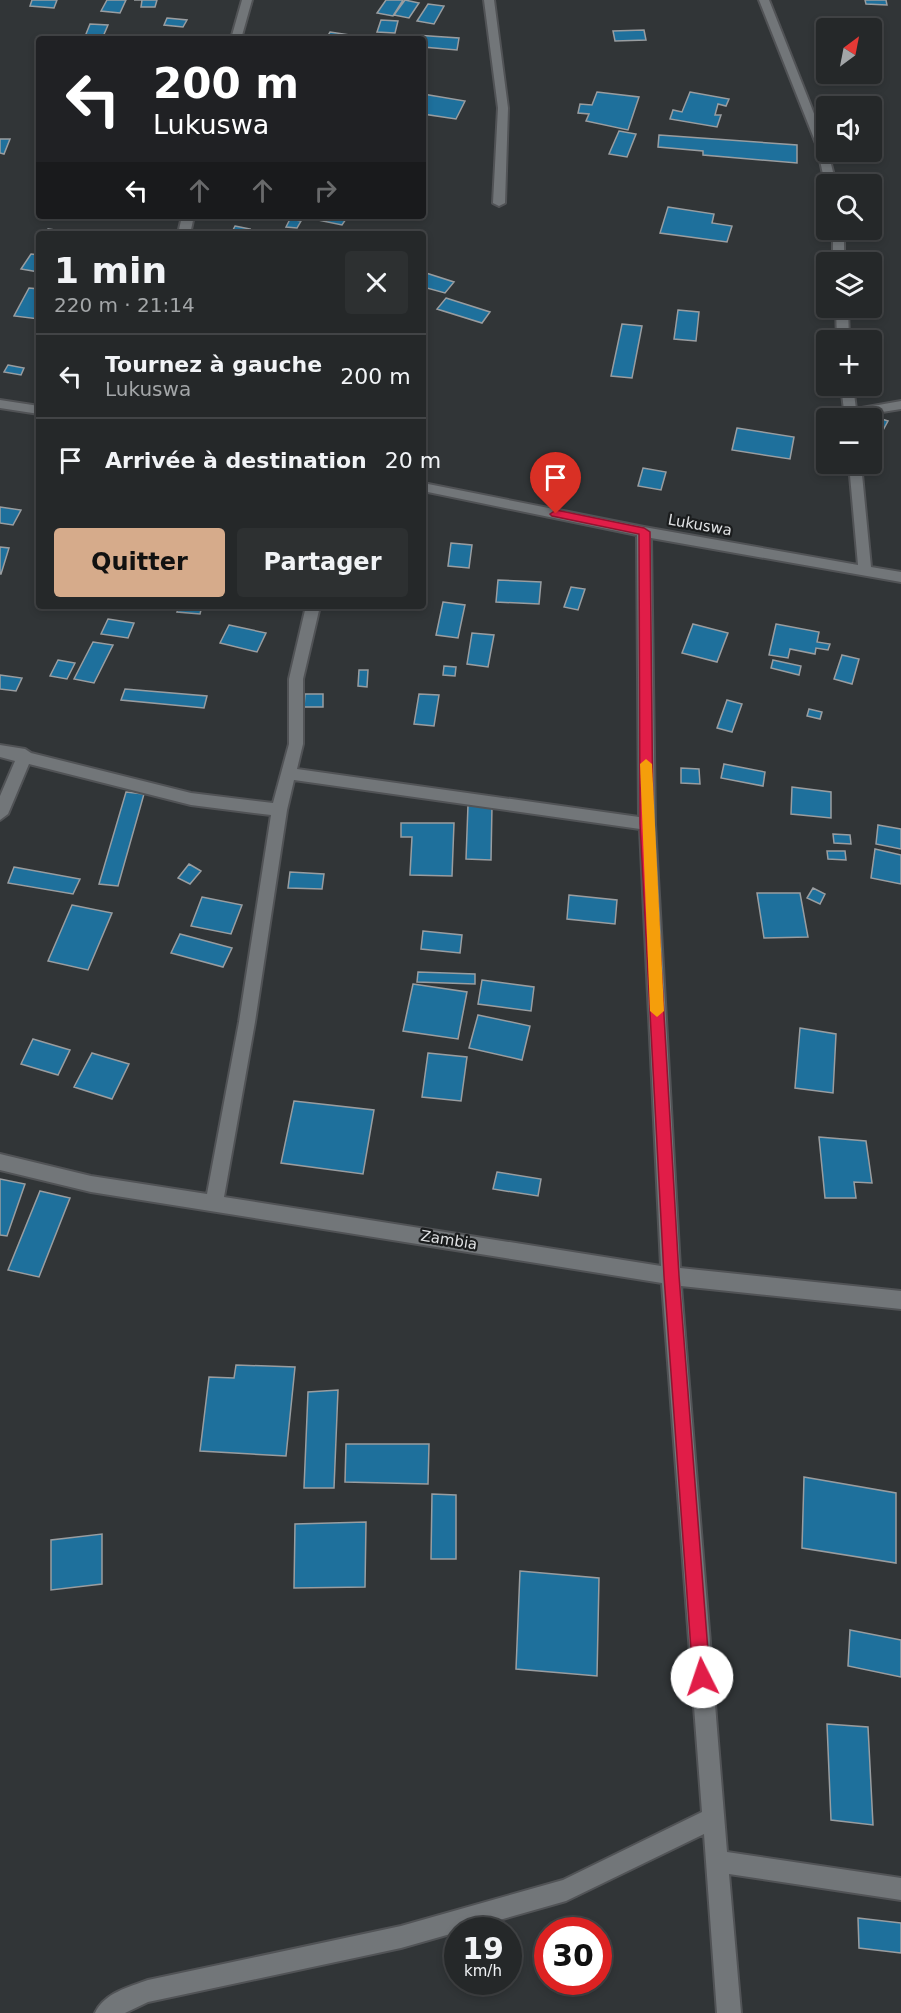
<!DOCTYPE html>
<html lang="fr">
<meta charset="utf-8">
<style>
body{margin:0;font-family:"DejaVu Sans",sans-serif;background:#2d3031;color:#f1f3f6;height:100vh;display:flex;flex-direction:column;font-size:22px;white-space:nowrap}
*{box-sizing:border-box;margin:0}
p{font-size:20px;color:#a3a6a8}
.icon{flex:none;width:33px;height:33px;fill:none;stroke:currentColor;stroke-width:2;stroke-linecap:round;stroke-linejoin:round}
.map{position:relative;flex:1;overflow:hidden}
.panel{position:absolute;left:36px;top:231px;width:390px;height:378px;display:flex;flex-direction:column;background:#252829;border-radius:6px;box-shadow:0 3px 9px #0003,0 0 0 2px #424446}
.panel>*{flex:none}
.hud{position:absolute;left:36px;top:36px;width:390px;height:183px;border-radius:6px;box-shadow:0 3px 9px #0003,0 0 0 2px #424446;background:#202124;color:#fff;overflow:hidden}
.needle{width:39px;rotate:32deg}
.controls{position:absolute;left:816px;top:18px;display:grid;gap:12px}
.controls a{display:grid;place-items:center;width:66px;height:66px;border-radius:6px;background:#252829;box-shadow:0 3px 9px #0003,0 0 0 2px #424446;font-size:30px}
.speed{position:absolute;left:444px;top:1917px;display:flex;gap:12px;font-size:30px;font-weight:700;text-align:center}
.speed>*{display:grid;place-content:center;width:78px;height:78px;border-radius:50%;background:#252829;box-shadow:0 3px 9px #0003,0 0 0 2px #424446;line-height:1}
.speed small{font-size:15px;font-weight:400}
.speed .limit{border:9px solid #d22;background:#fff;color:#111}
.pin{position:absolute;display:grid;place-items:center;width:51px;height:51px;color:#fff;margin:-62px -26px;border-radius:50% 50% 50% 0;rotate:-45deg;box-shadow:0 0 6px #0007}
.pin .icon{rotate:45deg}
.me{position:absolute;width:66px;margin:-33px;rotate:356deg;stroke-linejoin:round;filter:drop-shadow(0 0 4px #0008)}
.turn{display:flex;align-items:center;gap:21px;height:126px;padding:0 18px;font-size:27px}
.turn .icon{width:78px;height:78px;stroke-width:2.5}
.turn b{display:block;font-size:42px;line-height:51px}
.lanes{display:flex;align-items:center;height:57px;padding:0 18px;background:#0003;justify-content:center;gap:30px;direction:ltr}
.lanes .off{opacity:.35}
.round{display:grid;place-items:center;flex:none;width:63px;height:63px;border-radius:6px;background:#2d3031}
.head{display:flex;align-items:center;justify-content:space-between;height:102px;padding:0 18px}
h1{font-size:36px;font-weight:700;line-height:45px}
.cta{display:flex;gap:12px;margin-top:auto;padding:12px 18px}
.cta a{flex:1;height:69px;border-radius:6px;background:#d6ab8b;color:#111;font-size:24px;font-weight:700;line-height:69px;text-align:center}
.cta a+a{background:#2d3031;color:#f1f3f6}
ul{padding:0;list-style:none}
li{display:flex;align-items:center;gap:18px;height:84px;padding:0 18px;border-top:2px solid #424446}
li div{flex:1}
li b{display:block;font-size:22px}
li em{font-style:normal}
.map>svg:first-child{display:block}
.building{fill:#1e709c;stroke:#999da0;stroke-width:1.5}
.lines{fill:none;stroke-linecap:round;stroke-linejoin:round}
.minor-casing{stroke:#515356;stroke-width:4}
.minor{fill:#727679;fill-rule:evenodd}
.route{fill:#e11d48;stroke:#92132f;stroke-width:1.5}
.slow{fill:#f59e0b}
.labels{text-anchor:middle;stroke-width:4.5;stroke-linejoin:round;paint-order:stroke}
.street-label{font-size:15px;fill:#e0e2e4;stroke:#1a1c1d}
</style>
<div class="map">
<svg width="901" height="2013" viewBox="0 0 901 2013">
<rect width="100%" height="100%" fill="#313537"/>
<path class="building" d="M32,0h25l-3,8 -24,-2z
M107,0h19l-6,13 -19,-2z
M134,0h23l-2,7h-14l1,-7z
M386,0h17l-10,16 -16,-3z
M405,0l14,3 -10,15 -15,-3z
M865,0h21l1,5 -21,-1z
M428,4l16,2 -10,18 -17,-3z
M167,18l20,2 -4,7 -19,-2z
M381,20l17,1 -3,12 -18,-1z
M90,24l18,1 -6,14h-18z
M644,30l2,10 -31,1 -2,-10z
M330,32l27,4 -1,3h-30z
M415,35l44,3 -2,12 -34,-3v-8h-9z
M597,92l42,5 -11,33 -42,-9 3,-7 -11,-1 2,-9 12,1z
M690,92l39,7 -3,7 -8,-2 -3,11h6l-4,12 -47,-8 3,-9 9,2z
M423,94l42,7 -9,18 -33,-5z
M619,131l17,3 -9,23 -18,-3z
M659,135l138,10v18l-94,-8v-4l-45,-4z
M0,139h10l-6,15 -4,-1z
M668,207l46,7 -2,9 20,3 -5,16 -67,-9z
M315,216h33l-6,9 -29,-6z
M290,219l11,2 -4,7 -11,-1z
M235,226l15,3 -3,5h-16z
M48,229l37,5h-39z
M31,254l8,1v17l-18,-3z
M423,272l31,10 -9,11 -22,-6z
M29,288l10,1v30l-25,-3z
M446,298l44,14 -8,11 -45,-14z
M678,310l21,2 -3,29 -22,-2z
M622,324l20,2 -10,52 -21,-2z
M8,365l16,3 -3,7 -17,-3z
M872,416l16,5 -6,11 -10,-3z
M737,428l57,9 -4,22 -58,-9z
M643,468l23,4 -5,18 -23,-4z
M0,507l21,3 -8,15 -13,-2z
M451,543l21,2 -3,23 -21,-2z
M0,547l9,1 -8,26h-1z
M498,580l43,2 -2,22 -43,-2z
M571,587l14,2 -7,21 -14,-3z
M443,602l22,3 -7,33 -22,-3z
M179,606h23l-2,8 -23,-2z
M108,619l26,4 -6,15 -27,-4z
M693,624l35,9 -11,29 -35,-9z
M776,624l43,8 -2,10 13,2 -2,6 -12,-2 -1,6 -25,-5 -2,9 -19,-3z
M229,625l37,8 -9,19 -37,-9z
M472,633l22,2 -6,32 -21,-3z
M93,642l20,3 -19,38 -20,-4z
M842,655l17,4 -7,25 -18,-5z
M58,660l17,3 -8,16 -17,-3z
M773,660l28,6 -2,9 -28,-7z
M444,666l12,1 -1,9 -12,-1z
M359,670h9l-1,17 -9,-1z
M0,675l22,3 -6,13 -16,-2z
M125,689l82,7 -3,12 -83,-8z
M305,694h18v13h-19z
M419,694l20,1 -5,31 -20,-2z
M727,700l15,4 -10,28 -15,-4z
M809,709l13,3 -2,7 -13,-3z
M724,764l41,8 -2,14 -42,-8z
M681,768l18,1 1,15 -19,-1z
M792,787l39,5v26l-40,-4z
M126,792l18,2 -26,92 -19,-2z
M468,805l24,1 -1,54 -25,-1z
M401,823h53l-2,53 -42,-1 2,-38h-11z
M878,825l23,4v20l-25,-5z
M833,834l17,1 1,9 -17,-1z
M875,849l26,6v29l-30,-6z
M827,851h18l1,9 -18,-1z
M189,864l12,7 -11,13 -12,-6z
M14,867l66,12 -7,15 -65,-11z
M290,872l34,2 -2,15 -34,-1z
M813,888l12,6 -5,10 -13,-6z
M757,893h43l8,44 -44,1z
M569,895l48,5 -2,24 -48,-5z
M202,897l40,8 -11,29 -40,-8z
M72,905l40,8 -24,57 -40,-9z
M423,931l39,4 -2,18 -39,-4z
M180,934l52,14 -9,19 -52,-14z
M418,972l57,2v10l-58,-2z
M482,980l52,7 -3,24 -53,-7z
M413,984l54,8 -9,47 -55,-8z
M478,1015l52,11 -8,34 -53,-12z
M800,1028l36,6 -3,59 -38,-5z
M33,1039l37,11 -12,25 -37,-11z
M92,1053l37,11 -17,35 -38,-12z
M428,1053l39,4 -6,44 -39,-4z
M294,1101l80,9 -11,64 -82,-11z
M819,1137l47,4 6,42 -18,-1 2,16h-31z
M497,1172l44,7 -3,17 -45,-7z
M0,1179l25,5 -18,52 -7,-1z
M40,1191l30,7 -31,79 -31,-7z
M236,1365l59,2 -9,89 -86,-5 9,-74 25,1z
M338,1390l-4,98h-30l4,-96z
M346,1444h83l-1,40 -83,-2z
M804,1477l92,16v70l-94,-15z
M432,1494l24,1v64h-25z
M366,1522l-1,65 -71,1 1,-64z
M102,1534v50l-51,6v-50z
M520,1571l79,7 -2,98 -81,-7z
M850,1630l51,10v37l-53,-11z
M827,1724l41,3 5,98 -42,-5z
M858,1918l43,5v30l-42,-5z"/>
<g class="lines">
<g class="minor-casing">
<path id="minor" d="M242,0h10l-11,39h-10z
M484,0h10l14,108 -3,95 -6,3 -6,-3 5,-95z
M759,0h10l57,144 10,40h-11l-8,-38z
M182,216h12l-4,18h-12z
M833,230h11v32h-11z
M836,308h12l1,32h-12z
M841,386h12l3,23 45,-8v8l-56,9z
M0,400l39,6v8l-39,-6z
M849,464h12l10,103 30,5v10l-250,-44 4,286 25,444 221,23v18l-220,-23 46,566 174,26v22l-172,-26 12,139h-24l-13,-179 -138,67 -165,47 -253,54 -23,11h-30c9,-20 34,-26 53,-33l253,-54 162,-46 139,-68 -40,-529 -571,-91 -91,-22v-16l91,22 116,18 32,-172 32,-207 -80,-10 -162,-41 -21,50 -8,6v-24l15,-35 -15,-4v-12l25,4 6,4 160,40 82,10 16,-59v-65l17,-73h14l-17,73v65l-6,25 342,48 -2,-282 -214,-44v-8l221,44 214,38zM294,780l346,49 21,437 -437,-69 31,-175 32,-212z"/>
</g>
<use href="#minor" class="minor"/>
</g>
<path class="route" d="M556,510l88,18 6,4 3,292 26,452 31,401 -2,7 -6,2 -7,-2 -2,-7 -29,-401 -24,-452 -1,-290 -87,-18 -2,-2z"/>
<path class="slow" d="M646,759l6,5 12,247 -7,6 -7,-6 -10,-247z"/>
<g class="labels">
<g class="street-label">
<text transform="translate(700 525) rotate(10)" y="5">Lukuswa</text>
<text transform="translate(449 1240) rotate(9)" y="5">Zambia</text>
</g>
</g>
</svg>
<div class="controls">
<a><svg class="needle" viewBox="-14 -14 28 28"><path d="M0-13l5 13h-10z" fill="#e53935"/><path d="M0 13l5-13h-10z" fill="#a3a6a8"/></svg></a>
<a><svg class="icon" aria-label="sound" viewBox="0 0 24 24"><path d="M4 9h4l5-4v14l-5-4H4zM17 9q2 3 0 6"/></svg></a>
<a><svg class="icon" aria-label="search" viewBox="0 0 24 24"><circle cx="10" cy="10" r="6"/><path d="M15 15l6 6"/></svg></a>
<a><svg class="icon" aria-label="layers" viewBox="0 0 24 24"><path d="M12 4l9 5-9 5-9-5zM3 14l9 5 9-5"/></svg></a>
<a>+</a>
<a>−</a>
</div>
<div class="speed"><div>19<small>km/h</small></div><div class="limit">30</div></div>
<div class="pin" style="left:556px;top:514px;background:#d93025"><svg class="icon" aria-label="arrive" viewBox="0 0 24 24"><path d="M6 21V4h12l-3 4 3 4H6"/></svg></div>
<svg class="me" style="left:702px;top:1677px" viewBox="-20 -20 40 40"><circle r="19" fill="#fff"/><path d="M0-13L10 11 0 6-10 11z" fill="#e11d48"/></svg>
<div class="hud">
<div class="turn"><svg class="icon" aria-label="left" viewBox="0 0 24 24"><path d="M17 20v-9H6M10 6l-5 5 5 5"/></svg><div><b>200 m</b>Lukuswa</div></div>
<div class="lanes"><svg class="icon" aria-label="left" viewBox="0 0 24 24"><path d="M17 20v-9H6M10 6l-5 5 5 5"/></svg><svg class="icon off" aria-label="ahead" viewBox="0 0 24 24"><path d="M12 20V5M6 11l6-6 6 6"/></svg><svg class="icon off" aria-label="ahead" viewBox="0 0 24 24"><path d="M12 20V5M6 11l6-6 6 6"/></svg><svg class="icon off" aria-label="right" viewBox="0 0 24 24"><path d="M7 20v-9h11M14 6l5 5-5 5"/></svg></div>
</div>
<section class="panel">
<div class="head"><div><h1>1 min</h1><p>220 m · 21:14</p></div><a class="round"><svg class="icon" aria-label="close" viewBox="0 0 24 24"><path d="M6 6l12 12M18 6L6 18"/></svg></a></div>
<ul>
<li><svg class="icon" aria-label="left" viewBox="0 0 24 24"><path d="M17 20v-9H6M10 6l-5 5 5 5"/></svg><div><b>Tournez à gauche</b><p>Lukuswa</p></div><em>200 m</em></li>
<li><svg class="icon" aria-label="arrive" viewBox="0 0 24 24"><path d="M6 21V4h12l-3 4 3 4H6"/></svg><div><b>Arrivée à destination</b></div><em>20 m</em></li>
</ul>
<div class="cta"><a>Quitter</a><a>Partager</a></div>
</section>
</div>
